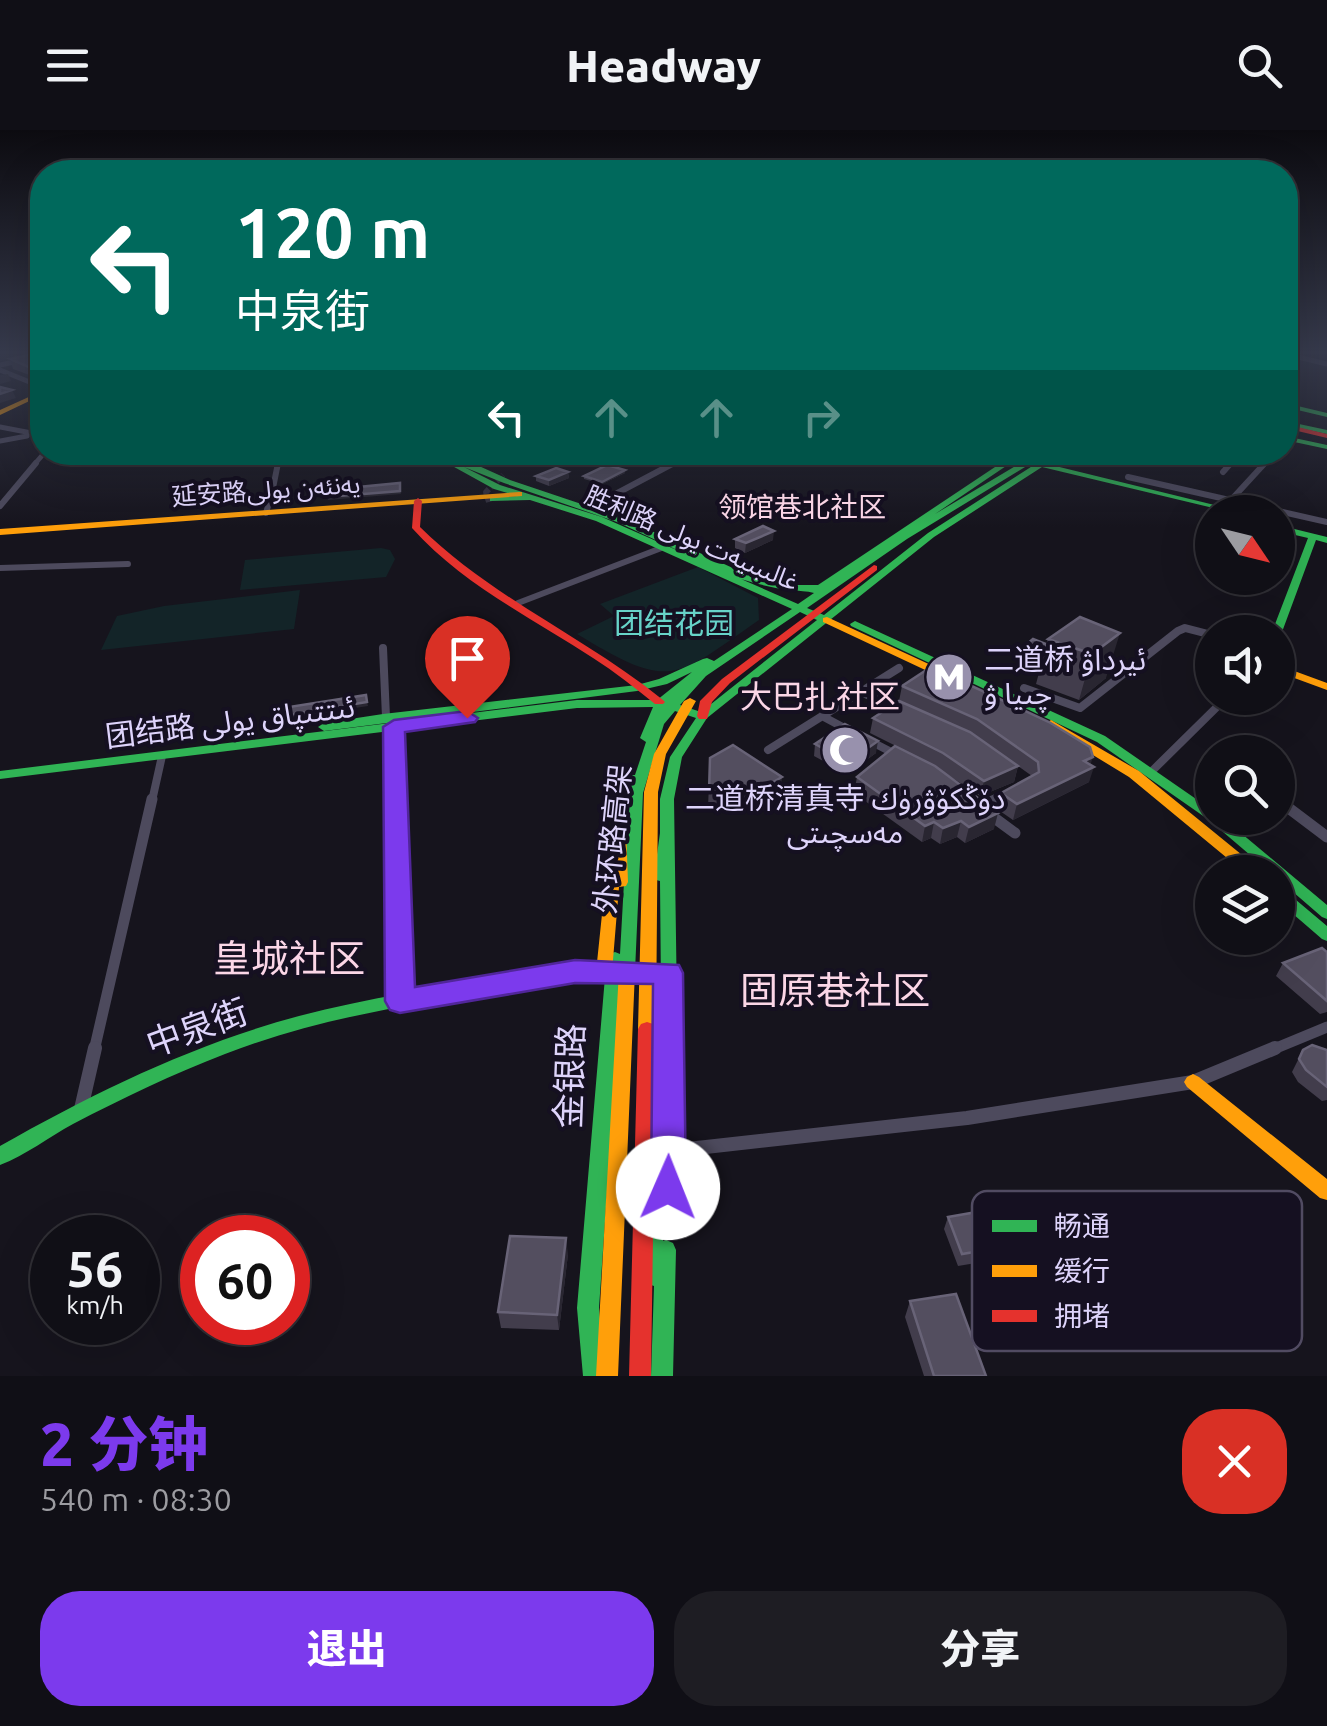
<!DOCTYPE html>
<html lang="zh">
<meta charset="utf-8">
<style>
body{margin:0;font-family:Ubuntu,"Noto Sans Arabic","Noto Sans SC",sans-serif;background:#1e1d23;color:#f1f3f6;height:100vh;display:flex;flex-direction:column;font-size:38px;white-space:nowrap}
*{box-sizing:border-box;margin:0}
p{font-size:32px;color:#9c9ca1}
.icon{flex:none;width:55px;height:55px;fill:none;stroke:currentColor;stroke-width:2;stroke-linecap:round;stroke-linejoin:round}
.map{position:relative;height:1246px;overflow:hidden}
.panel{display:flex;flex-direction:column;background:#100f16;flex:1}
.panel>*{flex:none}
.hud{position:absolute;left:30px;top:30px;width:1268px;height:305px;border-radius:40px;box-shadow:0 10px 40px #0002,0 0 0 2px #302f35;background:#00695c;color:#fff;overflow:hidden}
.needle{width:65px;rotate:125deg}
.fabs{position:absolute;left:1195px;top:365px;display:grid;gap:20px}
.fabs a{display:grid;place-items:center;width:100px;height:100px;border-radius:50%;background:#100f16;box-shadow:0 10px 40px #0002,0 0 0 2px #302f35;font-size:50px}
.speed{position:absolute;left:30px;top:1085px;display:flex;gap:20px;font-size:50px;font-weight:700;text-align:center}
.speed>*{display:grid;place-content:center;width:130px;height:130px;border-radius:50%;background:#100f16;box-shadow:0 10px 40px #0002,0 0 0 2px #302f35;line-height:1}
.speed small{font-size:25px;font-weight:400}
.speed .limit{border:15px solid #d22;background:#fff;color:#111}
.pin{position:absolute;display:grid;place-items:center;width:85px;height:85px;color:#fff;margin:-102px -42px;border-radius:50% 50% 50% 0;rotate:-45deg;box-shadow:0 0 10px #0007}
.pin .icon{rotate:45deg}
.me{position:absolute;width:110px;margin:-55px;rotate:1deg;stroke-linejoin:round;filter:drop-shadow(0 0 8px #0008)}
.turn{display:flex;align-items:center;gap:35px;height:210px;padding:0 40px;font-size:45px}
.turn .icon{width:130px;height:130px;stroke-width:2.5}
.turn b{display:block;font-size:70px;line-height:85px}
.lanes{display:flex;align-items:center;height:95px;padding:0 40px;background:#0003;justify-content:center;gap:50px;direction:ltr}
.lanes .off{opacity:.35}
.round{display:grid;place-items:center;flex:none;width:105px;height:105px;border-radius:40px;background:#1e1d23}
.head{display:flex;align-items:center;justify-content:space-between;height:170px;padding:0 40px}
h1{font-size:60px;font-weight:800;line-height:75px;color:#7c3aed}
.cta{display:flex;gap:20px;margin-top:auto;padding:20px 40px}
.cta a{flex:1;height:115px;border-radius:40px;background:#7c3aed;color:#fff;font-size:40px;font-weight:800;line-height:115px;text-align:center}
.cta a+a{background:#1e1d23;color:#f1f3f6}
header{display:flex;justify-content:space-between;align-items:center;height:130px;padding:0 40px;background:#100f16;font-size:45px;font-weight:800}
.map>svg:first-child{display:block}
.green{fill:#132428}
.lines{fill:none;stroke-linecap:round;stroke-linejoin:round}
.street-tunnel{stroke:#34313e;stroke-width:6;stroke-dasharray:6 2.5;stroke-linecap:butt}
.street-far4{stroke:#4d4a5d;stroke-width:5}
.street-far3{stroke:#4d4a5d;stroke-width:6}
.street-far2{stroke:#4d4a5d;stroke-width:8}
.street-far1{stroke:#4d4a5d;stroke-width:11}
.street{stroke:#4d4a5d;stroke-width:14}
.fast{fill:#30b455;fill-rule:evenodd}
.slow{fill:#ff9f0a;fill-rule:evenodd}
.jam{fill:#e5322d;fill-rule:evenodd}
.wall{fill:#423d4c}
.shaded-wall{fill:#292631}
.building{fill:#534e5f;stroke:#686377;stroke-width:2.5}
.route{fill:#7c3aed;stroke:#51269a;stroke-width:2.5}
.labels{text-anchor:middle;stroke-width:8;stroke-linejoin:round;paint-order:stroke}
.far-street-label{font-size:25px;fill:#ded4fb;stroke:#151021}
.far-neighbourhood-label{font-size:28px;fill:#fbd6e7;stroke:#151021}
.park-label{font-size:30px;fill:#67d3c9;stroke:#151021}
.poi-label{font-size:30px;fill:#ded4fb;stroke:#151021;text-anchor:start}
.street-label{font-size:30px;fill:#ded4fb;stroke:#151021}
.neighbourhood-label{font-size:32px;fill:#fbd6e7;stroke:#151021}
.near-street-label{font-size:35px;fill:#ded4fb;stroke:#151021}
.near-neighbourhood-label{font-size:38px;fill:#fbd6e7;stroke:#151021}
.key{fill:#151021;stroke:#514b62;stroke-width:2.5}
.key-label{font-size:28px;fill:#ded4fb}
</style>
<header><svg class="icon" aria-label="menu" viewBox="0 0 24 24"><path d="M4 6h16M4 12h16M4 18h16"/></svg>Headway<svg class="icon" aria-label="search" viewBox="0 0 24 24"><circle cx="10" cy="10" r="6"/><path d="M15 15l6 6"/></svg></header>
<div class="map">
<svg width="1327" height="1246" viewBox="0 0 1327 1246">
<rect width="100%" height="100%" fill="#16141d"/>
<path class="green" d="M381,418l9,2 5,9 -9,18 -146,13 5,-30z
M698,437l60,31 1,22c-86,60 -88,71 -182,14l37,-18 -14,-12z
M300,460l-6,39 -193,21 16,-34 47,-10z"/>
<g class="lines">
<path class="street-tunnel" d="M489,372l-3,-10 17,-17"/>
<path class="street-far4" d="M1290,225l37,9
M0,235l42,-9
M0,240l42,17
M0,297l42,8
M0,311l27,-5
M279,327l33,-5
M34,335l11,-13
M277,335l2,-8
M670,335l25,-13
M1229,335l12,-13
M1263,335l12,-13"/>
<path class="street-far3" d="M1223,342l8,-9
M1128,347l199,45
M273,358l5,-25
M1231,370l34,-37
M0,376l36,-43
M591,377l83,-44
M266,383l7,-24
M0,438l128,-4
M518,473l146,-56"/>
<path class="street-far2" d="M383,518l3,69
M1024,558l56,20 98,-77 7,-3 27,7
M861,562l38,17
M822,586l28,15
M394,597l2,74
M868,610l31,16
M768,620l131,-82
M1151,642l75,-74
M152,671l10,-45
M991,671l20,-9"/>
<path class="street-far1" d="M396,669l4,202
M1278,670l49,37
M975,674l4,3 18,-8
M989,684l26,19
M94,921l58,-252
M1269,921l58,-24"/>
<path class="street" d="M81,979l14,-61
M670,1021l297,-33 226,-36 82,-34"/>
<path class="fast" d="M1285,273l42,10v4l-42,-10z
M1285,291l42,9v4l-42,-9z
M1285,306l42,9v4l-42,-9z
M427,322h21l62,28 113,38 123,56 24,7 24,4h24l189,-126 -21,-7h15l26,7 11,-7h9l-12,9 208,51h-13l-188,-45 -108,70 -227,181 -25,39 -8,42 3,208 -2,5 -7,1 -5,228 3,-1 7,3 3,7 -3,126h-22l3,-90 -9,-3 -4,-7 11,-279 2,-5 7,-1 -1,-110 -4,-1 -2,-4 6,-43v-34l10,-42 26,-39 -21,-7 -11,13 -21,69 -8,178 -2,4 -6,2 -5,-1 -23,332 6,68h-22l-6,-68 28,-331c-127,18 -259,30 -380,77 -52,20 -102,44 -152,70 -24,13 -47,31 -73,41v-19c95,-54 194,-102 299,-130 101,-26 205,-38 308,-52l2,-10 6,-2 5,2 7,-125 -5,17h-10l-2,-3 17,-65 1,-3h7l11,-33 -6,-4 13,-31 -76,1 -577,71v-8l577,-71h80l35,-28 -25,12 -30,7 -313,40 -6,-4 6,-4 59,-9 254,-29 22,-6 44,-20 4,-1 7,3 78,-52 -196,-88 -66,-21 -40,1v-4h3l24,-1 -23,-7zM1015,330l7,2 -87,52zM1030,334l4,1 -106,68 -104,82 -17,-7 100,-69zM464,337l40,16 113,39 73,34 -88,-39 -102,-32zM741,449c16,5 32,9 49,11 9,1 17,1 24,3l-16,11zM800,482l17,8 -116,92 -21,-7 26,-29z
M1278,395l49,12v6l-11,-3 -34,92 -4,3v-3h-6l36,-94 -30,-7z
M855,491l250,115 107,74v8h11l104,87v14l-5,-2 -44,-38v-7h-8l-61,-52 -112,-78 -246,-116 -1,-2z
M1278,758l5,1 44,37v15l-5,-2 -44,-38z"/>
<path class="slow" d="M1295,223h8l-18,8v-4z
M42,261v4l-42,20v-5z
M963,322h14l20,7 -4,2z
M1060,322h10l-27,15 -7,-2z
M519,362h3v4l-522,39v-6z
M827,487l119,55 2,2 -2,2h-8l-115,-54v-4z
M1278,535l49,18v7l-49,-18z
M690,568l6,3 -30,53 -8,38 -2,237 -3,5 -6,2 -6,-2 -3,-5 6,-237 10,-38 30,-53z
M1051,590l88,51 119,97 2,4h-16l-115,-95 -82,-50 -2,-3z
M619,693l5,2 2,3 2,54 -2,4 -7,1 -7,85 -2,4 -6,2 -6,-2 -2,-4 11,-106 6,-5 -1,-33 2,-3z
M627,835l6,2 2,4 -17,405h-22l23,-405 2,-4z
M1193,944l6,3 128,102v21l-7,-2 -133,-111 -3,-5 3,-5z"/>
<path class="jam" d="M1285,294l42,10v4l-42,-10z
M418,368l4,3 -2,26c72,71 165,110 243,173l2,2 -2,2h-8c-20,-16 -40,-32 -62,-46 -63,-41 -131,-74 -181,-130l2,-27z
M874,435l3,1v4l-147,113 -18,19 -5,17h-8l-2,-3 3,-15 22,-22z
M647,892l6,2 3,5 -5,347h-22l9,-347 3,-5z"/>
</g>
<path class="wall" d="M37,223l-2,24 -22,-8 -3,-10z
M625,340v3l-23,11 -18,-5v-3z
M568,342l1,6 -20,8 -13,-5v-5z
M735,409l38,1 -28,13 -10,-5z
M1080,487l26,61 -27,22 -43,-16 9,-34 -11,9 -15,-6 1,-3 26,-6 2,-5z
M902,556l189,79 -2,17 -76,38 -16,-11 4,-16 31,-17 -14,-10 -4,16 -34,14 -44,-29 58,62 -29,14 -8,-6 -17,7 -9,-6 -9,4 -68,-49 3,-16 55,-23 -42,-21 3,-15 26,-17z
M815,614l61,9 -29,21 -33,-18z
M710,628l71,34 -30,17 -43,-1z
M1327,822v60l-7,2 -44,-38 7,-13z
M1303,920h24v50l-5,1 -24,-19 -6,-10z
M948,1087l62,29 -4,12 -48,8 -14,-37z
M568,1124l-9,76 -58,-2 -3,-16z
M910,1171l76,75h-62l-19,-59z"/>
<path class="shaded-wall" d="M0,223h30l-30,8z
M42,235v11l-7,1 -4,-9z
M8,244l3,7 -11,3v-9z
M12,260l4,8 -16,5v-9z
M625,340v3l-23,11v-2z
M568,342l1,6 -20,8v-6z
M400,361l1,3 -73,6 -1,-3z
M774,401l-1,9 -28,13 1,-10z
M1120,503l-14,45 -27,22 13,-46z
M367,572l1,4 -78,12 -1,-3z
M878,611l-2,12 -29,21 1,-12z
M1093,627l-4,12 5,-2 -5,15 -76,38 4,-16z
M1018,636l-4,16 -34,14 4,-15z
M782,647l-1,15 -30,17 1,-15z
M998,683l-4,16 -29,14 4,-16z
M961,691l-4,16 -17,7 3,-16z
M934,692l-3,16 -9,4 3,-16z
M566,1108l2,16 -9,76 -2,-15z"/>
<path class="building" d="M37,223l5,3v9l-11,3 -21,-9z
M0,257l12,3 -12,4z
M607,335l18,5 -23,12 -18,-6z
M556,338l12,4 -19,8 -13,-4z
M400,353v8l-73,6 1,-7z
M763,396l11,5 -28,12 -11,-4z
M1080,487l40,16 -28,21 -44,-15z
M1033,509l13,5v3l-11,8 -15,-5z
M931,537l118,55 41,25 3,10 -9,4 10,6 -77,37 -16,-11 38,-21 -1,-10 -61,-43 -75,-33z
M366,565l1,7 -78,13v-8z
M899,571l71,31 48,34 -34,15 -41,-28 -70,-35z
M845,594l33,17 -30,21 -33,-18z
M733,615l49,32 -30,17 -43,-2 1,-34z
M895,616l40,20 63,47 -29,14 -8,-6 -18,7 -9,-6 -9,4 -68,-49z
M1322,818l5,4v49l-44,-38z
M1312,915l15,5v37l-21,-17 -7,-11 4,-9z
M994,1079l16,37 -48,8 -14,-37z
M510,1106l56,2 -9,77 -59,-3z
M956,1164l30,82h-52l-24,-75z"/>
<linearGradient id="sky" x2="0" y2="1"><stop stop-color="#0c0b10"/><stop offset="0.56" stop-color="#363a4c"/><stop offset="1" stop-color="#363a4c" stop-opacity="0"/></linearGradient>
<rect width="1327" height="397" fill="url(#sky)"/>
<path class="route" d="M467,581l11,7 -3,4 -70,10 10,255 160,-27 104,5 4,8 3,215 -5,12 -13,5 -12,-5 -5,-12 2,-204 -78,-1 -175,30 -10,-3 -5,-9 -2,-274 11,-7z"/>
<defs>
<g id="metro-disc" transform="scale(2.5)"><circle r="9.5" fill="#9891ad" stroke="#151021"/><path d="M-5.5 5V-5H-3L0 0L3-5H5.5V5H3V-.5L0 4L-3-.5V5Z" fill="#fff"/></g>
<g id="mosque-disc" transform="scale(2.5)"><circle r="9.5" fill="#9891ad" stroke="#151021"/><path d="M3.5-4.9A6 6 0 1 0 3.5 4.9A5 5 0 1 1 3.5-4.9Z" fill="#fff"/></g>
</defs>
<g fill-rule="evenodd">
<use href="#metro-disc" x="949" y="547"/>
<use href="#mosque-disc" x="845" y="620"/>
</g>
<g class="labels">
<g class="far-street-label">
<text transform="translate(266 360) rotate(-4)" y="9">延安路يەنئەن يولى</text>
<text transform="translate(692 408) rotate(23)" y="9">胜利路 غالىبىيەت يولى</text>
</g>
<g class="far-neighbourhood-label">
<text x="802" y="387">领馆巷北社区</text>
</g>
<g class="park-label">
<text x="674" y="504">团结花园</text>
</g>
<g class="poi-label">
<text x="984" y="540">二道桥 ئيرداۋ<tspan x="984" dy="34">چىيا ۋ</tspan></text>
<text x="845" y="679" text-anchor="middle">二道桥清真寺 دۆڭكۆۋرۈك<tspan x="845" dy="34">مەسچىتى</tspan></text>
</g>
<g class="street-label">
<text transform="translate(230 592) rotate(-7)" y="10">团结路 ئىتتىپاق يولى</text>
<text transform="translate(613 709) rotate(-84)" y="10">外环路高架</text>
</g>
<g class="neighbourhood-label">
<text x="820" y="578">大巴扎社区</text>
</g>
<g class="near-street-label">
<text transform="translate(197 898) rotate(-20)" y="12">中泉街</text>
<text transform="translate(570 946) rotate(-88)" y="12">金银路</text>
</g>
<g class="near-neighbourhood-label">
<text x="289" y="842">皇城社区</text>
<text x="835" y="874">固原巷社区</text>
</g>
</g>
<rect x="972" y="1061" width="330" height="160" rx="15" class="key"/>
<rect x="992" y="1090" width="45" height="12" fill="#30b455"/>
<rect x="992" y="1135" width="45" height="12" fill="#ff9f0a"/>
<rect x="992" y="1180" width="45" height="12" fill="#e5322d"/>
<g class="key-label">
<text x="1054" y="1106">畅通</text>
<text x="1054" y="1151">缓行</text>
<text x="1054" y="1196">拥堵</text>
</g>
</svg>
<div class="fabs">
<a><svg class="needle" viewBox="-14 -14 28 28"><path d="M0-13l5 13h-10z" fill="#e53935"/><path d="M0 13l5-13h-10z" fill="#9c9ca1"/></svg></a>
<a><svg class="icon" aria-label="sound" viewBox="0 0 24 24"><path d="M4 9h4l5-4v14l-5-4H4zM17 9q2 3 0 6"/></svg></a>
<a><svg class="icon" aria-label="search" viewBox="0 0 24 24"><circle cx="10" cy="10" r="6"/><path d="M15 15l6 6"/></svg></a>
<a><svg class="icon" aria-label="layers" viewBox="0 0 24 24"><path d="M12 4l9 5-9 5-9-5zM3 14l9 5 9-5"/></svg></a>
</div>
<div class="speed"><div>56<small>km/h</small></div><div class="limit">60</div></div>
<div class="pin" style="left:467px;top:588px;background:#d93025"><svg class="icon" aria-label="arrive" viewBox="0 0 24 24"><path d="M6 21V4h12l-3 4 3 4H6"/></svg></div>
<svg class="me" style="left:668px;top:1058px" viewBox="-20 -20 40 40"><circle r="19" fill="#fff"/><path d="M0-13L10 11 0 6-10 11z" fill="#7c3aed"/></svg>
<div class="hud">
<div class="turn"><svg class="icon" aria-label="left" viewBox="0 0 24 24"><path d="M17 20v-9H6M10 6l-5 5 5 5"/></svg><div><b>120 m</b>中泉街</div></div>
<div class="lanes"><svg class="icon" aria-label="left" viewBox="0 0 24 24"><path d="M17 20v-9H6M10 6l-5 5 5 5"/></svg><svg class="icon off" aria-label="ahead" viewBox="0 0 24 24"><path d="M12 20V5M6 11l6-6 6 6"/></svg><svg class="icon off" aria-label="ahead" viewBox="0 0 24 24"><path d="M12 20V5M6 11l6-6 6 6"/></svg><svg class="icon off" aria-label="right" viewBox="0 0 24 24"><path d="M7 20v-9h11M14 6l5 5-5 5"/></svg></div>
</div>
</div>
<section class="panel">
<div class="head"><div><h1>2 分钟</h1><p>540 m · 08:30</p></div><a class="round" style="background:#d93025;color:#fff"><svg class="icon" aria-label="close" viewBox="0 0 24 24"><path d="M6 6l12 12M18 6L6 18"/></svg></a></div>
<div class="cta"><a>退出</a><a>分享</a></div>
</section>
